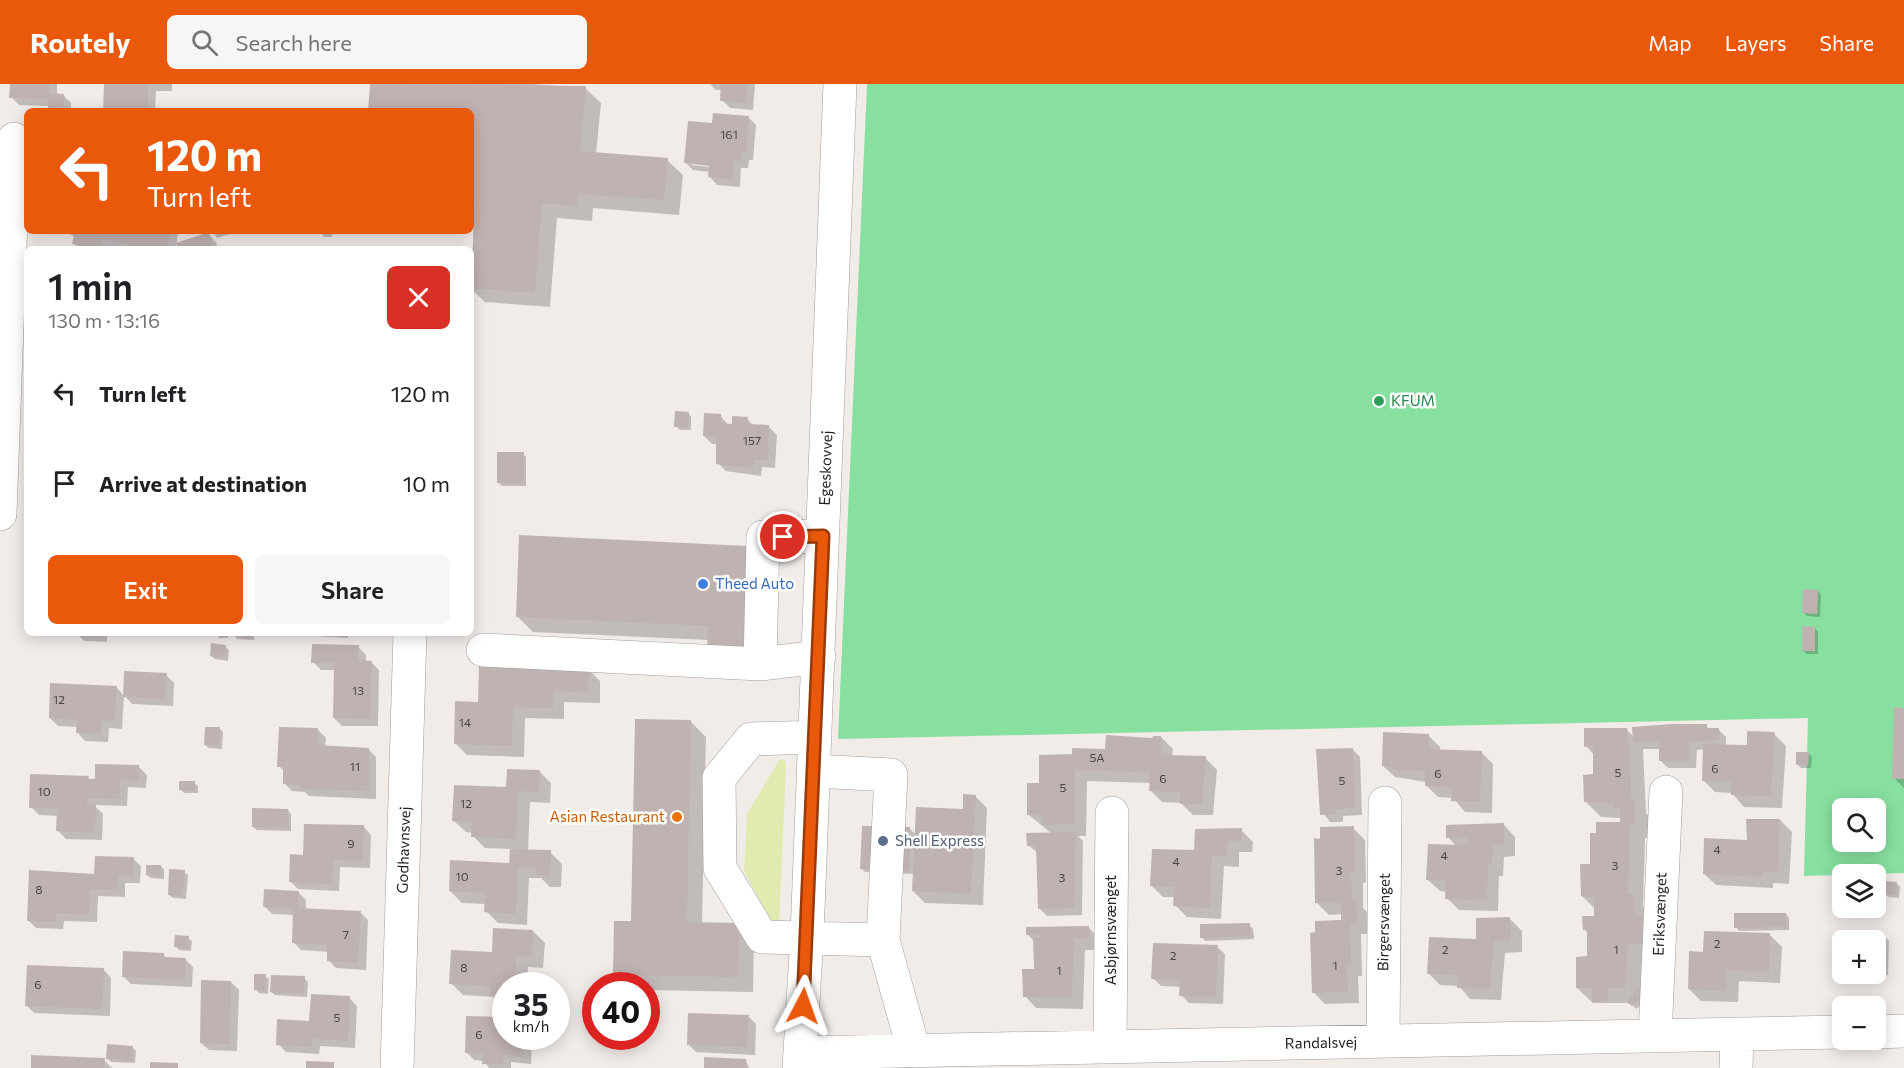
<!DOCTYPE html>
<meta charset="utf-8">
<style>
body{margin:0;font-family:Commissioner,sans-serif;background:#f6f6f6;color:#202124;height:100vh;display:flex;flex-direction:column;font-size:22px;white-space:nowrap}
*{box-sizing:border-box;margin:0}
p{font-size:20px;color:#757577}
.icon{flex:none;width:33px;height:33px;fill:none;stroke:currentColor;stroke-width:2;stroke-linecap:round;stroke-linejoin:round}
.map{position:relative;flex:1;overflow:hidden}
.details{position:absolute;left:24px;top:162px;width:450px;height:390px;display:flex;flex-direction:column;background:#fff;border-radius:9px;box-shadow:0 3px 15px #0003}
.details>*{flex:none}
.top-card{position:absolute;left:24px;top:24px;width:450px;height:126px;border-radius:9px;box-shadow:0 3px 15px #0003;background:#ea580c;color:#fff;overflow:hidden}
.buttons{position:absolute;left:1832px;top:714px;display:grid;gap:12px}
.buttons a{display:grid;place-items:center;width:54px;height:54px;border-radius:9px;background:#fff;box-shadow:0 3px 15px #0003;font-size:30px}
.speed{position:absolute;left:492px;top:888px;display:flex;gap:12px;font-size:30px;font-weight:700;text-align:center}
.speed>*{display:grid;place-content:center;width:78px;height:78px;border-radius:50%;background:#fff;box-shadow:0 3px 15px #0003;line-height:1}
.speed small{font-size:15px;font-weight:400}
.speed .limit{border:9px solid #d22;background:#fff;color:#111}
.pin{position:absolute;display:grid;place-items:center;width:51px;height:51px;color:#fff;margin:-26px;border:3px solid #fff;border-radius:50%;box-shadow:0 2px 6px #0007}
.me{position:absolute;width:66px;margin:-33px;rotate:4deg;stroke-linejoin:round;filter:drop-shadow(0 0 4px #0008)}
.turn{display:flex;align-items:center;gap:21px;height:126px;padding:0 24px;font-size:27px}
.turn .icon{width:78px;height:78px;stroke-width:2.5}
.turn b{display:block;font-size:42px;line-height:51px}
.round{display:grid;place-items:center;flex:none;width:63px;height:63px;border-radius:9px;background:#f6f6f6}
.headline{display:flex;align-items:center;justify-content:space-between;height:102px;padding:0 24px}
h1{font-size:36px;font-weight:600;line-height:45px}
.button{display:flex;gap:12px;margin-top:auto;padding:12px 24px}
.button a{flex:1;height:69px;border-radius:9px;background:#ea580c;color:#fff;font-size:24px;font-weight:600;line-height:69px;text-align:center}
.button a+a{background:#f6f6f6;color:#202124}
ul{padding:0;list-style:none}
li{display:flex;align-items:center;gap:18px;height:90px;padding:0 24px}
li div{flex:1}
li b{display:block;font-size:22px}
li em{font-style:normal}
header{display:flex;align-items:center;gap:36px;box-sizing:border-box;height:84px;padding:0 30px;background:#ea580c;color:#fff}
header strong{font-size:28px}
nav{display:flex;gap:33px;margin-inline-start:auto;font-size:21px}
.search{width:420px;height:54px;background:#f6f6f6;display:flex;align-items:center;gap:15px;box-sizing:border-box;padding:0 21px;border-radius:9px;color:#757577;font-size:22px}
.map>svg:first-child{display:block}
.grass{fill:#e1ebb0}
.pitch{fill:#88e0a0;fill-rule:evenodd}
.shadow{fill:#0003;fill-rule:evenodd}
.building{fill:#bfb3b2}
.lines{fill:none;stroke-linecap:round;stroke-linejoin:round}
.minor-casing{stroke:#9f9f9f;stroke-width:34}
.minor{stroke:#fff;stroke-width:33}
.route-casing{stroke:#983908;stroke-width:15}
.route{stroke:#ea580c;stroke-width:10}
.leisure-dot{fill:#2e9e5b;stroke:#fff;stroke-width:2}
.shop-dot{fill:#3f7fe0;stroke:#fff;stroke-width:2}
.food-dot{fill:#e8710a;stroke:#fff;stroke-width:2}
.service-dot{fill:#5c6f8a;stroke:#fff;stroke-width:2}
.labels{text-anchor:middle;stroke-width:5;stroke-linejoin:round;paint-order:stroke}
.number-label{font-size:12px;fill:#494646}
.leisure-label{font-size:15px;fill:#27864d;stroke:#fff;text-anchor:start}
.street-label{font-size:15px;fill:#222;stroke:#fff}
.shop-label{font-size:15px;fill:#366cbe;stroke:#fff;text-anchor:start}
.food-label{font-size:15px;fill:#c56008;stroke:#fff;text-anchor:end}
.service-label{font-size:15px;fill:#4e5e75;stroke:#fff;text-anchor:start}
</style>
<header>
<strong>Routely</strong>
<div class="search"><svg class="icon" aria-label="search" viewBox="0 0 24 24"><circle cx="10" cy="10" r="6"/><path d="M15 15l6 6"/></svg>Search here</div>
<nav><a>Map</a><a>Layers</a><a>Share</a></nav>
</header>
<div class="map">
<svg width="1904" height="984" viewBox="0 0 1904 984">
<rect width="100%" height="100%" fill="#f2ece9"/>
<path class="grass" d="M780,675l5,1 1,6 -7,160 -6,-1 -29,-54 3,-57z"/>
<path class="pitch" d="M867,0h1037v789l-100,3 4,-158 -970,21zM1842,724h33v34h-33z"/>
<path class="shadow" d="M11,0h46v11h6l8,8v8h-22v-5l-30,-1 -8,-8z
M105,0h67v7h-16l-1,20h-50z
M372,0h161l52,4 16,15 -5,51 71,6 16,15 -4,40 -86,-7 -1,13 -35,-3 -7,89 -65,-5 -14,-13 3,-70h-3v-108h-101z
M710,0h45l-2,26 -23,-2 -8,-8v-10h-6z
M748,33l8,8 -3,35h-4l-1,8h-7l-1,19 -23,-2 -7,-8v-5l-17,-2 -8,-8 29,-37zM692,78l25,3v3l-25,-3z
M64,147h114l-2,18h-52l-14,-3 -1,3h-30l-5,-6 1,-6z
M213,147h16l1,3 -13,4z
M320,147h12v6h-8z
M208,150l8,8 2,7h-39z
M688,329l3,4v13h-11l-4,-4z
M720,331l8,10 19,-6 7,7 15,1 8,8 -2,33 -13,-1 -1,9 -35,-5 -8,-8v-19h-6l-8,-8z
M523,370l3,3v29h-24l-4,-4z
M747,463l11,118 -49,-25 -176,-8 -16,-16z
M1818,507l3,4 -1,22 -13,-1 -3,-3z
M1815,544l3,4v22h-11l-4,-3z
M76,549h31v9l-23,-1z
M216,549h12v5h-9z
M233,549h21v7l-17,-1z
M312,549h36v5l-33,-2z
M225,562l4,4 -1,11 -13,-2 -4,-3z
M358,563l8,8v7h5l8,8 -1,56h-36l-8,-8 1,-48h-14l-8,-8z
M588,585l12,12v22l-36,-1v17l-39,-1 -1,39 -57,-2 -12,-12 25,-39z
M166,591l8,8 -1,23 -41,-2 -8,-9 -2,34 -13,-1 -1,14 -23,-1 -7,-8v-6l-20,-1 -8,-8 66,-31 8,9z
M1904,625v79l-10,-10z
M690,637l16,16 -4,187 37,1 15,15 -1,52 -107,-2v-4h-20l-11,-12 17,-51z
M1706,642l3,3h9l8,8v9h22l26,-12 12,12 -4,62 -38,-1 -12,-14 -17,-1 -12,-12 1,-31 -7,1 -1,18h-28l-8,-8v-11h-17l3,64 4,4v21h-5l-2,68 6,6 -2,86 -11,11 -5,-6h-38l-16,-15 12,-30v-24l-5,-5 11,-12v-8l-13,-13 10,-30 29,-43v-5l-20,-1 -16,-16 10,-25 -1,-21 -8,-9 41,-16 7,7z
M220,645l3,3 -1,17 -13,-1 -4,-3z
M318,646l8,8 -1,9 43,2 8,8v42l-67,-3 -4,-4 -13,-1 -8,-8 1,-11 -6,-6z
M1428,651l12,12v4l41,1 12,12 -1,49 -27,-1 -12,-14 -15,-1 -12,-12v-3l-31,-5 -12,-11z
M1161,653l12,12 -1,8 33,1 12,12 -4,45h-20l-12,-12 -19,-1 -12,-12 1,-7 -64,-2 -1,55h-8l5,5 -1,74 -35,1 -8,-8 -1,-55 -10,-8 24,-11 -23,-19 12,-31 32,-29 34,-4z
M1352,665l8,8 2,58 -19,1v6h-13l-10,-14 -2,-58z
M1808,669l4,4 -1,11h-10l-3,-3z
M139,683l8,8 -1,13 -18,-1 -1,19 -33,-1 9,9 -1,26 -36,-1 -8,-8 1,-15 -20,-1 -8,-8 57,-30 3,4z
M539,687l12,12 -1,20 -20,-1 -2,49 22,1 12,12 -1,23h-11l-9,-9h-12l-2,47 -29,-2 -12,-12v-7l-24,-1 -12,-12 60,-26 1,-16 -26,-1 -12,-12v-3l-7,-1 -12,-11z
M194,699l4,3v7h-14l-4,-4z
M975,712l12,12 -4,97 -58,-2 -12,-12 1,-17 -49,-2 -3,-3 48,-40 6,6 48,-24z
M288,726l3,4v17l-34,-1 -4,-3z
M1780,736l12,12 -3,52 -16,-1v5l-57,-3 -12,-11z
M1504,741l11,12v19l-11,1 -1,19h-4l-1,35 -39,-1 -12,-12v-6l-7,-1 -12,-11 28,-34 -8,-9z
M364,743l7,8 -1,33 -30,-1 -1,24 -41,-2 -8,-8 15,-25z
M1353,744l12,12 1,42 -3,1v25l4,4 1,22h-7l1,42h-4l1,27 -34,1 -12,-12 30,-70v-8l-14,1 -12,-12 4,-63z
M1241,746l12,12 -1,10h-13v15l-15,-1 -3,53 -34,-2 -12,-12v-8h-12l-12,-12 44,-33z
M133,775l8,7 -1,17h-15v14l-27,-1 -1,26 -33,-1 -1,8 -27,-1 -8,-8 67,-44z
M161,782l3,4v9l-13,-1 -4,-3z
M184,788l4,3 -2,24 -13,-1 -4,-3z
M1896,799l4,4 -1,11 -10,-1 -4,-3z
M299,809l7,7v10l54,2 8,8 -2,50 -30,-2 -8,-8 1,-8 -28,-2 -8,-8 1,-27 -22,-1 -8,-8z
M1858,824h11v3l-8,-1z
M1786,830l3,4v12l-50,1 -3,-4z
M1510,835l12,12v21l-17,1 -4,47 -31,-1 -11,-13 -19,-1 -12,-12z
M1249,841l4,4 1,10 -49,2 -3,-4z
M1089,844l12,12v10h-16l-2,59 -47,-1 -11,-12 11,-26 -1,-28 -8,-8z
M533,847l12,12 -2,25 -15,-1 -1,19h-21v21l-13,-10 -30,-2 -12,-12 42,-30z
M1849,848l32,1 8,8 -1,34 -19,-1h6v-34h-26z
M1770,851l12,12 -2,36 -41,-2 -1,21 -37,-1 -12,-12 15,-36z
M188,854l4,3 -1,10 -12,-1 -4,-4z
M1217,863l8,7 -2,50 -34,-1 -8,-8v-8l-20,-1 -8,-8z
M163,870l4,5h18l8,8 -1,20 -61,-3 -8,-8z
M104,886l7,8 -1,38 -76,-3 -8,-8z
M265,892l4,3 -1,15 -9,-1 -4,-4z
M304,894l4,4 -1,15 -32,-2 -4,-3z
M231,898l8,8 -2,61 -28,-1 -8,-7z
M349,914l8,8 -2,42 -35,-2 -1,8 -33,-2 -8,-8z
M556,917l8,1 3,3v21h-11z
M748,932l8,8 -1,31 -59,-3 -8,-8z
M506,952h26l-1,28 -20,-2v6h-22l-5,-7 -10,-1 -8,-8z
M133,964l3,3 -1,12 -24,-1 -4,-4z
M104,976l8,8h-80z
M746,976l3,8h-43z"/>
<path class="building" d="M10,0h39v9l15,1 -1,17h-15v-12l-39,-1z
M104,0h44v27h-45z
M370,0l216,2 -6,65 88,7 -4,42 -86,-6 -1,12 -35,-3 -7,90 -64,-5 4,-89h-4v-88h-103z
M721,0h26l-1,19 -26,-2z
M713,29l36,3 -3,36h-4l-1,9h-7l-2,19 -24,-3 1,-11 -25,-3 4,-42 24,2z
M75,147h95l-2,18h-20l-46,-10 -2,10h-4l-24,-5z
M209,148l5,17h-36l-2,-6z
M675,327l14,1 -1,15h-14z
M704,329l17,1v9l11,1v-8l16,1 -1,7 22,1 -1,35h-14l-1,9 -37,-5v-27l-13,-1z
M497,368h27v31h-27z
M519,451l229,11 -5,104 -36,-1 1,-23 -192,-9z
M1803,505l15,1 -1,24 -15,-1z
M1802,542l13,1v24h-13z
M232,549h19v4l-19,-1z
M211,559l15,2 -1,13 -15,-2z
M312,560l47,1 -1,15 14,1 -2,58 -37,-1 1,-55h-23z
M479,581l110,3 -1,24 -35,-1v17l-40,-1 -1,39 -58,-2 1,-43 23,1z
M124,587l43,2 -2,26 -42,-2z
M50,599l67,3 -2,35h-14v13l-25,-1 1,-13 -28,-2z
M1894,623l10,1v71h-12z
M635,635l56,1 -4,202 52,1 -1,54 -125,-2 1,-54h17z
M1672,640h35v4h12v12l-30,2v19h-30v-19h-26l-1,-15z
M205,643h15l-1,19 -15,-1z
M279,643l39,1v17l51,3v43l-69,-2v-4l-17,-1v-17h-6z
M1584,644h43l1,15h2l1,57h4v23h-5l-2,71 6,1v21l8,-1v29h-14l-3,44h-17v13l-16,1v-14h-16v-31l11,-1v-26h-4l-1,-14h12v-18l-13,-2 -1,-32h10v-31h6v-11h24v-15l-7,1v-5l-29,-1 -1,-27 10,-1v-28l-9,1z
M1747,647l28,1 -4,64 -40,-1v-13l-29,-1 1,-37 44,1z
M1383,648l46,2v15l53,2 -2,51 -29,-1 1,-14 -27,-1v-15l-30,-1v-3l-13,-1z
M1106,651l46,3 1,-2h8v19l45,1 -4,48h-22v-12l-31,-1 1,-19 -75,-2v54l-33,1v-10h-15v-32h12v-28l33,-1v-6l33,1z
M1353,664l2,60 -19,1v5l-16,1 -4,-66z
M1796,668h13l-1,13h-12z
M95,680l44,1v16l-19,-1v19l-33,-1v6l9,1 -1,28 -39,-2 1,-22 -28,-1 1,-34 59,2 -1,3h7z
M507,685l33,1 -1,22 -21,-1 -2,48 -45,-2 1,-15 -20,-1 2,-36 52,2z
M179,697h16v10l-16,-1z
M963,710l13,1 -5,99 -59,-3 4,-84 47,2z
M252,724l36,1v19l-36,-1z
M1746,735h34l-2,54 -16,-1v5l-59,-3 1,-36 43,2z
M1504,739v22h-11l-1,20h-4l-1,35 -42,-1 1,-18 -20,-1 2,-36 40,1v-7h-22v-13z
M304,740l60,1 -1,36 -30,-1 -1,24 -43,-2 1,-28 13,1z
M862,742l48,1 -1,44 -49,-2z
M1354,742l1,45h-4l1,28h4l1,24h-7l1,42h-4l1,27 -36,1 -2,-60 5,-1v-11l26,-1v-17h-26l-1,-65 6,1v-12z
M1242,744l-1,13h-13l-1,15 -15,-1 -2,53 -37,-2 1,-19 -24,-1 2,-37 42,1 1,-21z
M1076,748l-2,76 -36,1 -2,-63h-9l-1,-13z
M510,765l41,1 -1,26 -14,-1 1,-8h-19l-2,47 -32,-2 1,-19 -36,-2 1,-31 59,3z
M95,772l39,1 -1,19 -15,-1v15l-28,-1 -1,26 -33,-2v9l-29,-1 2,-51 65,4z
M146,781h15v11l-15,-1z
M169,785l16,1 -2,26 -15,-1z
M1884,797l13,1 -1,13 -12,-1z
M264,805l35,2 -1,17 63,3 -3,52 -31,-2v-16l-35,-2 1,-35 -30,-1z
M1734,829h52v14l-52,1z
M1510,833l1,24h-17l-4,48 -33,-1 1,-13 -31,-1 2,-37 47,2v-21z
M1250,839l1,13 -51,2v-14z
M1089,842l1,12 -16,1 -2,59 -49,-1 -1,-28h12l-1,-31h7v-3h-14v-8z
M493,844l40,2 -1,27 -15,-1 -3,30h-8v10l-16,-1 1,-9 -42,-2 2,-34 41,2z
M1704,847l66,2 -1,39 -42,-2 -1,21 -38,-2 1,-38 14,1z
M1847,847l35,1 -1,36 -6,-1v-27h-28z
M175,851l14,1 -1,12 -14,-1z
M1153,859l65,2 -2,52 -37,-1 1,-16 -29,-1z
M123,867l41,2v4l22,1 -1,22 -63,-3z
M27,881l77,3 -2,41 -77,-3z
M254,890h12l-1,17 -11,-1z
M271,891l34,1 -1,18 -34,-2z
M201,896l30,1 -1,63 -30,-1z
M1638,904l6,6 -12,12 -5,-4z
M311,910l39,2 -2,45 -36,-2v8l-36,-2 1,-26 32,2z
M556,916h9l-1,23h-8z
M688,929l61,2 -2,32 -60,-2z
M466,932l40,1v19h18l-1,21 -19,-2 -1,9h-21l1,-10 -18,-1z
M107,960l26,2 -1,15 -26,-2z
M31,971l74,3 -1,10h-73z
M704,973l42,2v9h-42z
M306,977l28,1v6h-28z
M150,978l28,1v5h-28z"/>
<g class="lines">
<g class="minor-casing">
<path id="minor" d="M0,430l14,-375
M483,566l277,14 59,-7
M760,580l3,-127 60,-1
M814,687l77,4 -8,165 -121,-3 -42,-69 -1,-90 32,-39 64,-2
M883,856l31,111
M1875,948l29,-1
M1655,952l11,-244
M1383,957l2,-238
M1110,963l2,-234
M800,969l1042,-21
M397,984l13,-435
M799,984l8,-132 33,-852
M1736,984l1,-34"/>
</g>
<use href="#minor" class="minor"/>
</g>
<g class="lines">
<g class="route-casing">
<path id="route" d="M783,453l40,-1 -20,470"/>
</g>
<use href="#route" class="route"/>
</g>
<circle class="leisure-dot" cx="1379" cy="317" r="6"/>
<circle class="shop-dot" cx="703" cy="500" r="6"/>
<circle class="food-dot" cx="677" cy="733" r="6"/>
<circle class="service-dot" cx="883" cy="757" r="6"/>
<g class="labels">
<g class="number-label">
<text x="729" y="55">161</text>
<text x="752" y="361">157</text>
<text x="358" y="611">13</text>
<text x="59" y="620">12</text>
<text x="465" y="643">14</text>
<text x="1097" y="678">5A</text>
<text x="355" y="687">11</text>
<text x="1715" y="689">6</text>
<text x="1618" y="693">5</text>
<text x="1438" y="694">6</text>
<text x="1163" y="699">6</text>
<text x="1342" y="701">5</text>
<text x="1063" y="708">5</text>
<text x="44" y="712">10</text>
<text x="466" y="724">12</text>
<text x="351" y="764">9</text>
<text x="1717" y="770">4</text>
<text x="1444" y="776">4</text>
<text x="1176" y="782">4</text>
<text x="1615" y="786">3</text>
<text x="1339" y="791">3</text>
<text x="462" y="797">10</text>
<text x="1062" y="798">3</text>
<text x="39" y="810">8</text>
<text x="346" y="855">7</text>
<text x="1717" y="864">2</text>
<text x="1445" y="870">2</text>
<text x="1616" y="870">1</text>
<text x="1173" y="876">2</text>
<text x="1335" y="886">1</text>
<text x="464" y="888">8</text>
<text x="1059" y="891">1</text>
<text x="38" y="905">6</text>
<text x="337" y="938">5</text>
<text x="479" y="955">6</text>
</g>
<g class="leisure-label">
<text x="1391" y="322">KFUM</text>
</g>
<g class="street-label">
<text transform="translate(826 384) rotate(-88)" y="5">Egeskovvej</text>
<text transform="translate(404 766) rotate(-88)" y="5">Godhavnsvej</text>
<text transform="translate(1660 830) rotate(-88)" y="5">Eriksvænget</text>
<text transform="translate(1384 838) rotate(-89)" y="5">Birgersvænget</text>
<text transform="translate(1111 846) rotate(-90)" y="5">Asbjørnsvænget</text>
<text transform="translate(1321 959) rotate(-1)" y="5">Randalsvej</text>
</g>
<g class="shop-label">
<text x="715" y="505">Theed Auto</text>
</g>
<g class="food-label">
<text x="665" y="738">Asian Restaurant</text>
</g>
<g class="service-label">
<text x="895" y="762">Shell Express</text>
</g>
</g>
</svg>
<div class="buttons">
<a><svg class="icon" aria-label="search" viewBox="0 0 24 24"><circle cx="10" cy="10" r="6"/><path d="M15 15l6 6"/></svg></a>
<a><svg class="icon" aria-label="layers" viewBox="0 0 24 24"><path d="M12 4l9 5-9 5-9-5zM3 14l9 5 9-5"/></svg></a>
<a>+</a>
<a>−</a>
</div>
<div class="speed"><div>35<small>km/h</small></div><div class="limit">40</div></div>
<div class="pin" style="left:783px;top:453px;background:#d93025"><svg class="icon" aria-label="arrive" viewBox="0 0 24 24"><path d="M6 21V4h12l-3 4 3 4H6"/></svg></div>
<svg class="me" style="left:803px;top:922px" viewBox="-20 -20 40 40"><path d="M0-17L14 15 0 8-14 15z" fill="#ea580c" stroke="#fff" stroke-width="4"/></svg>
<div class="top-card">
<div class="turn"><svg class="icon" aria-label="left" viewBox="0 0 24 24"><path d="M17 20v-9H6M10 6l-5 5 5 5"/></svg><div><b>120 m</b>Turn left</div></div>
</div>
<section class="details">
<div class="headline"><div><h1>1 min</h1><p>130 m · 13:16</p></div><a class="round" style="background:#d93025;color:#fff"><svg class="icon" aria-label="close" viewBox="0 0 24 24"><path d="M6 6l12 12M18 6L6 18"/></svg></a></div>
<ul>
<li><svg class="icon" aria-label="left" viewBox="0 0 24 24"><path d="M17 20v-9H6M10 6l-5 5 5 5"/></svg><div><b>Turn left</b></div><em>120 m</em></li>
<li><svg class="icon" aria-label="arrive" viewBox="0 0 24 24"><path d="M6 21V4h12l-3 4 3 4H6"/></svg><div><b>Arrive at destination</b></div><em>10 m</em></li>
</ul>
<div class="button"><a>Exit</a><a>Share</a></div>
</section>
</div>
